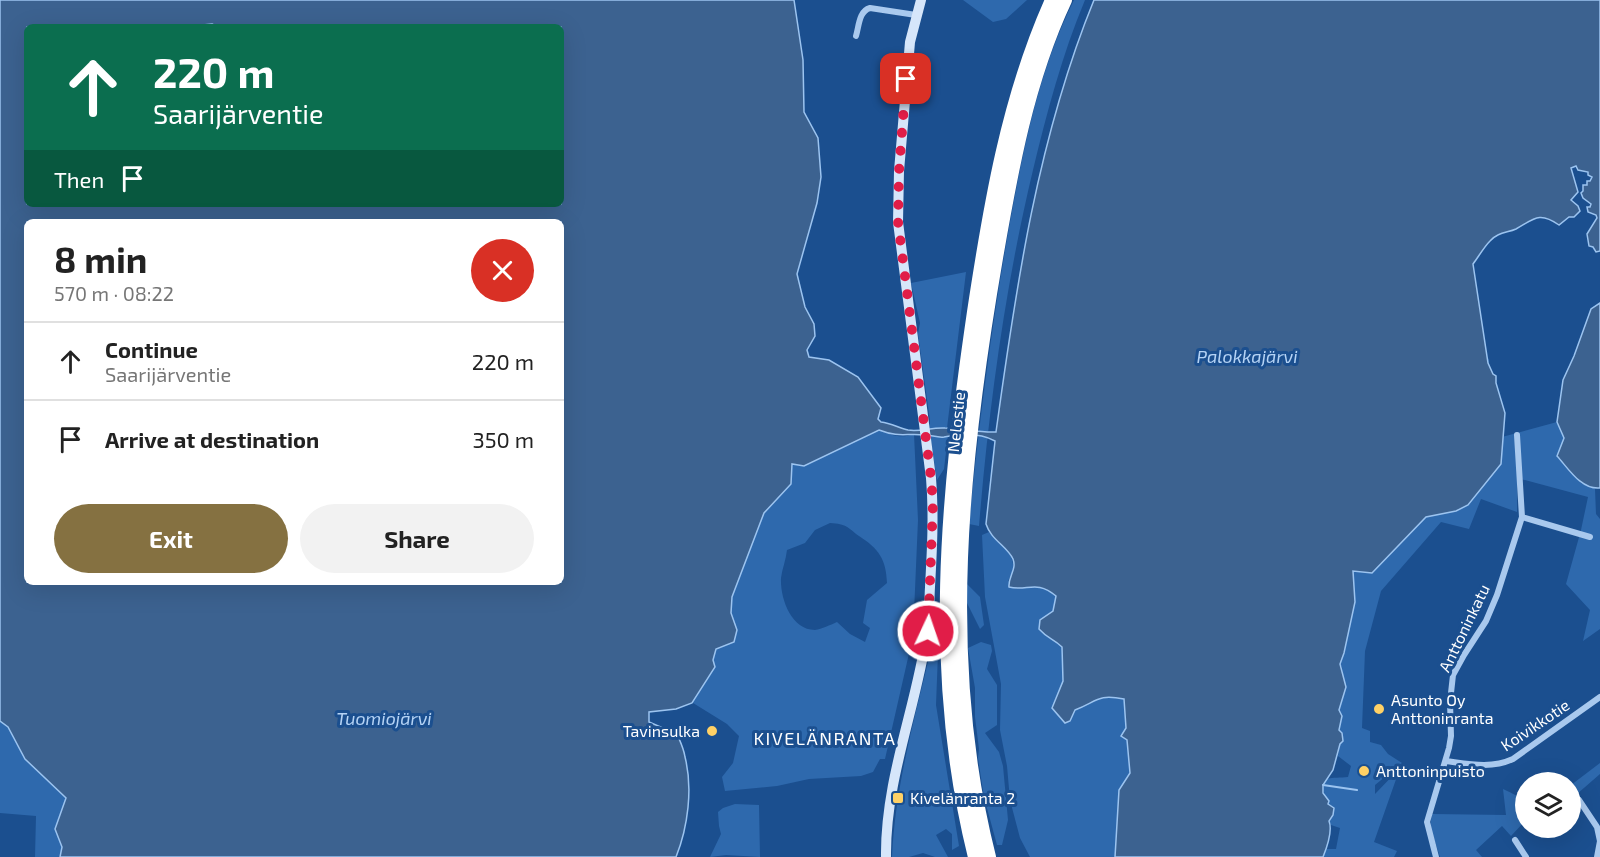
<!DOCTYPE html>
<meta charset="utf-8">
<style>
body{margin:0;font-family:"Exo 2",sans-serif;background:#f2f2f2;color:#222;height:100vh;display:flex;flex-direction:column;font-size:22px;white-space:nowrap}
*{box-sizing:border-box;margin:0}
p{font-size:20px;color:#767676}
.icon{flex:none;width:33px;height:33px;fill:none;stroke:currentColor;stroke-width:2;stroke-linecap:round;stroke-linejoin:round}
.map{position:relative;flex:1;overflow:hidden}
.sheet{position:absolute;left:24px;top:219px;width:540px;height:366px;display:flex;flex-direction:column;background:#fff;border-radius:9px;box-shadow:0 6px 24px #0002}
.sheet>*{flex:none}
.guide{position:absolute;left:24px;top:24px;width:540px;height:183px;border-radius:9px;box-shadow:0 6px 24px #0002;background:#0b6e4f;color:#fff;overflow:hidden}
.fabs{position:absolute;left:1515px;top:772px;display:grid;gap:12px}
.fabs a{display:grid;place-items:center;width:66px;height:66px;border-radius:50%;background:#fff;box-shadow:0 6px 24px #0002;font-size:30px}
.pin{position:absolute;display:grid;place-items:center;width:51px;height:51px;color:#fff;margin:-26px;border-radius:12px;box-shadow:0 3px 9px #0006}
.me{position:absolute;width:66px;margin:-33px;rotate:3deg;stroke-linejoin:round;filter:drop-shadow(0 0 4px #0008)}
.turn{display:flex;align-items:center;gap:21px;height:126px;padding:0 30px;font-size:27px}
.turn .icon{width:78px;height:78px;stroke-width:2.5}
.turn b{display:block;font-size:42px;line-height:51px}
.then{display:flex;align-items:center;height:57px;padding:0 30px;background:#0003;gap:12px;font-size:22px}
.round{display:grid;place-items:center;flex:none;width:63px;height:63px;border-radius:32px;background:#f2f2f2}
.head{display:flex;align-items:center;justify-content:space-between;height:102px;padding:0 30px}
h1{font-size:36px;font-weight:700;line-height:45px}
.cta{display:flex;gap:12px;margin-top:auto;padding:12px 30px}
.cta a{flex:1;height:69px;border-radius:36px;background:#857141;color:#fff;font-size:24px;font-weight:700;line-height:69px;text-align:center}
.cta a+a{background:#f2f2f2;color:#222}
ul{padding:0;list-style:none}
li{display:flex;align-items:center;gap:18px;height:78px;padding:0 30px;border-top:2px solid #e0e0e0}
li div{flex:1}
li b{display:block;font-size:22px}
li em{font-style:normal}
.map>svg:first-child{display:block}
.green{fill:#2e69ad;fill-rule:evenodd}
.water{fill:#3c6290;stroke:#9cc4f0;stroke-width:1.5;fill-rule:evenodd}
.lines{fill:none;stroke-linecap:round;stroke-linejoin:round}
.stream{stroke:#9cc4f0;stroke-width:2}
.street{stroke:#a9c9ee;stroke-width:6}
.secondary{stroke:#d6e6fa;stroke-width:10}
.highway{stroke:#fff;stroke-width:14}
.route{stroke:#e11d48;stroke-width:10;stroke-dasharray:0 18}
.poi-dot{fill:#ffd166;stroke:#1b4f8f;stroke-width:2}
.labels{text-anchor:middle;stroke-width:6;stroke-linejoin:round;paint-order:stroke}
.street-label{font-size:16px;fill:#fff;stroke:#1b4f8f}
.poi-label{font-size:16px;fill:#fff;stroke:#1b4f8f;text-anchor:start}
.water-label{font-size:18px;font-style:italic;fill:#b5d3f5;stroke:#1b4f8f}
.neighbourhood-label{font-size:18px;letter-spacing:1.5px;fill:#fff;stroke:#1b4f8f}
</style>
<div class="map">
<svg width="1600" height="857" viewBox="0 0 1600 857">
<rect width="100%" height="100%" fill="#1b4f8f"/>
<path class="green" d="M963,0h64l-21,19 -13,3z
M1074,0h11c-23,55 -38,112 -52,170 -28,117 -44,236 -54,356l-10,-2c10,-101 23,-202 41,-302 14,-76 29,-152 64,-222z
M966,272l-19,156 -18,2 1,-9 -12,-87 2,-11 -9,-40z
M1600,303v148l-28,21 9,11 14,6 1,25 4,5v110l-17,12 7,-31 -24,-26 15,-54 7,-33 -71,-19v34l-36,-13 -12,30 -28,-7 -60,69 -16,60 -3,77 8,3v11l11,3 7,9 14,9 -27,22v9l25,-26 -26,74 23,9 -3,6h-71l4,-8h9l4,-21 -9,-3 -2,-4 4,-6 -5,-11 1,-3c-6,-8 -8,-13 -3,-22 8,-2 14,-1 22,-2l3,-11 -13,-10 2,-12 3,-3 -1,-8 -3,-3 -20,-110 170,-262c-1,7 1,14 7,18v7l9,30 -3,24 55,-15 6,-42 11,-24 17,-48zM1345,619l4,4 -5,30 -4,11 2,3 1,11 -15,-15z
M879,430c12,5 22,9 35,4l4,86 -5,116 -28,123h-5l-7,13 -12,4 -52,3 -32,7 -52,5 -3,-14 11,-14 6,-27 -12,-12 -42,-26 19,-126 87,-88 1,-20 12,2zM830,523c17,1 17,4 29,13 20,13 27,23 28,47l-20,17 -4,23 7,5 -5,14 -15,-8 -13,-12c-7,3 -15,7 -22,8 -24,0 -35,-32 -34,-52 1,-9 5,-18 6,-28l18,-7 10,-13z
M930,435l11,2 7,-2 -4,34 -7,11z
M989,532c15,16 33,26 19,49l9,8c15,-3 27,-4 39,7l-3,15 -13,9 22,27 1,34 -11,27 13,15 5,-2 4,-11c24,-9 23,-15 50,-11l6,74 25,84h-125l-10,-19 -10,-38 -3,-34 -7,-36 1,-46 -16,-87 -3,-62z
M967,584l13,13 4,28 -4,4 -14,-28z
M981,642l10,3 1,6 -5,18 10,16v40l-12,8 14,19 4,14 5,54 -6,25h-5l-13,-48 -6,-39 1,-9 -4,-32v-29l-7,-40z
M938,653l-2,52 23,141 -7,4v-16l-6,-5 -10,6 12,22h-13l-12,-4 -14,4h-17c3,-69 22,-137 38,-203z
M0,721l8,6 17,32 41,40 -10,30 6,18 -2,10h-25l1,-41 -36,-3z
M1600,763v11l-23,20 -6,-9z
M1503,789c21,10 22,9 22,32l-14,15 -9,-10 -26,24 6,7h-42l-10,-30 2,-13 74,1z
M735,804l24,1 1,52 -34,-2 -16,2 11,-23 -2,-8 -1,-14 5,-4z"/>
<path class="water" d="M0,0h794l9,60 1,52 14,26 3,39 -4,26 -20,71 8,33 9,17 1,12 -8,14 2,7 20,3 29,17 23,31 -3,11 3,3c10,1 18,6 27,8 13,2 24,-3 37,-2 17,0 34,5 51,4 20,-146 42,-295 98,-432h506v251l-4,1 -3,-5 -4,-1 -2,-12 10,-16 -1,-3 -8,-3 -1,-5h3l1,-3 -8,-6 -2,-5 2,-2v-6h4v-4h3l2,-4 -4,-2v-3l-10,-2 -2,-4 -5,2 7,24 -7,8 7,6 2,5 -6,6h-5l-10,8c-20,-14 -25,-6 -43,4 -9,4 -18,3 -26,12 -6,6 -11,15 -17,23l15,99 5,11 3,2v7l9,30 -4,51 -33,41 -12,6 -30,6 -54,56 -19,-2 2,31 -11,51 -4,11 6,23 -7,23 3,6 -3,14 3,3 1,8 -3,3 -7,26 -10,15v8l6,8 -1,3 6,4 -1,7 -4,6c4,10 -2,26 -6,36h-208l4,-67 11,-17 -3,-33 -6,-4 5,-8 -2,-29c-27,-5 -26,2 -49,11l-5,11 -5,2 -13,-15 11,-27 -1,-34c-9,-9 -14,-8 -23,-18l1,-9 13,-9 3,-15c-20,-17 -29,-4 -47,-9 -1,-11 8,-17 4,-28 -6,-13 -22,-19 -27,-35l9,-83c-15,-8 -36,-7 -51,-4 -6,1 -13,-2 -19,-2 -20,-2 -25,3 -46,-5l-75,36 -12,-2 -1,20 -27,29 -32,84 -1,16 6,17 -3,12 -18,7 -3,11 2,7 -23,36 -16,6 -27,3v10l28,12c3,7 7,15 8,23 8,31 3,70 -9,100h-616l2,-10 -7,-18 11,-31 -41,-39 -17,-32 -8,-6zM212,24l6,3h343v177h-534v-177h156zM27,222h534v360h-534z
M1600,303v185c-19,2 -32,-20 -43,-32l7,-18 -7,-16 6,-42 11,-24 17,-47z"/>
<g class="lines">
<path class="stream" d="M1323,785l34,5"/>
<path class="street" d="M856,36c3,-10 3,-25 14,-28l46,7
M1522,517l68,20
M1446,761c23,3 45,8 67,-2l87,-62
M1579,800l18,27 3,14
M1515,840l11,17
M1436,857l-9,-35 22,-74 2,-12 -1,-34 3,-27 11,-20 22,-34 11,-26 25,-78 -5,-82
M1597,857l3,-16"/>
<path class="secondary" d="M886,857c-1,-77 30,-149 41,-224 3,-15 2,-31 3,-46 2,-36 4,-73 1,-109l-33,-256 1,-51 11,-129 11,-42"/>
<path class="highway" d="M975,857c-46,-184 -28,-360 -1,-545 16,-106 34,-214 78,-312
M989,857c-50,-197 -27,-402 7,-599 15,-87 31,-177 69,-258"/>
</g>
<g class="lines">
<path class="route" d="M906,79l-7,92 -1,51 33,256 2,25 -5,128"/>
</g>
<g class="poi-dot">
<circle cx="1379" cy="709" r="6"/>
<circle cx="712" cy="731" r="6"/>
<circle cx="1364" cy="771" r="6"/>
<rect x="892" y="792" width="12" height="12" rx="3"/>
</g>
<g class="labels">
<g class="street-label">
<text transform="translate(956 422) rotate(-84)" y="6">Nelostie</text>
<text transform="translate(1464 628) rotate(-64)" y="6">Anttoninkatu</text>
<text transform="translate(1535 725) rotate(-34)" y="6">Koivikkotie</text>
</g>
<g class="poi-label">
<text x="1391" y="706">Asunto Oy<tspan x="1391" dy="18">Anttoninranta</tspan></text>
<text x="700" y="737" text-anchor="end">Tavinsulka</text>
<text x="1376" y="777">Anttoninpuisto</text>
<text x="910" y="804">Kivelänranta 2</text>
</g>
<g class="water-label">
<text x="1247" y="363">Palokkajärvi</text>
<text x="384" y="725">Tuomiojärvi</text>
</g>
<g class="neighbourhood-label">
<text x="825" y="745">KIVELÄNRANTA</text>
</g>
</g>
</svg>
<div class="fabs">
<a><svg class="icon" aria-label="layers" viewBox="0 0 24 24"><path d="M12 4l9 5-9 5-9-5zM3 14l9 5 9-5"/></svg></a>
</div>
<div class="pin" style="left:906px;top:79px;background:#d93025"><svg class="icon" aria-label="arrive" viewBox="0 0 24 24"><path d="M6 21V4h12l-3 4 3 4H6"/></svg></div>
<svg class="me" style="left:928px;top:631px" viewBox="-20 -20 40 40"><circle r="17" fill="#e11d48" stroke="#fff" stroke-width="3"/><path d="M0-11L8 9 0 5-8 9z" fill="#fff"/></svg>
<div class="guide">
<div class="turn"><svg class="icon" aria-label="ahead" viewBox="0 0 24 24"><path d="M12 20V5M6 11l6-6 6 6"/></svg><div><b>220 m</b>Saarijärventie</div></div>
<div class="then">Then<svg class="icon" aria-label="arrive" viewBox="0 0 24 24"><path d="M6 21V4h12l-3 4 3 4H6"/></svg></div>
</div>
<section class="sheet">
<div class="head"><div><h1>8 min</h1><p>570 m · 08:22</p></div><a class="round" style="background:#d93025;color:#fff"><svg class="icon" aria-label="close" viewBox="0 0 24 24"><path d="M6 6l12 12M18 6L6 18"/></svg></a></div>
<ul>
<li><svg class="icon" aria-label="ahead" viewBox="0 0 24 24"><path d="M12 20V5M6 11l6-6 6 6"/></svg><div><b>Continue</b><p>Saarijärventie</p></div><em>220 m</em></li>
<li><svg class="icon" aria-label="arrive" viewBox="0 0 24 24"><path d="M6 21V4h12l-3 4 3 4H6"/></svg><div><b>Arrive at destination</b></div><em>350 m</em></li>
</ul>
<div class="cta"><a>Exit</a><a>Share</a></div>
</section>
</div>
